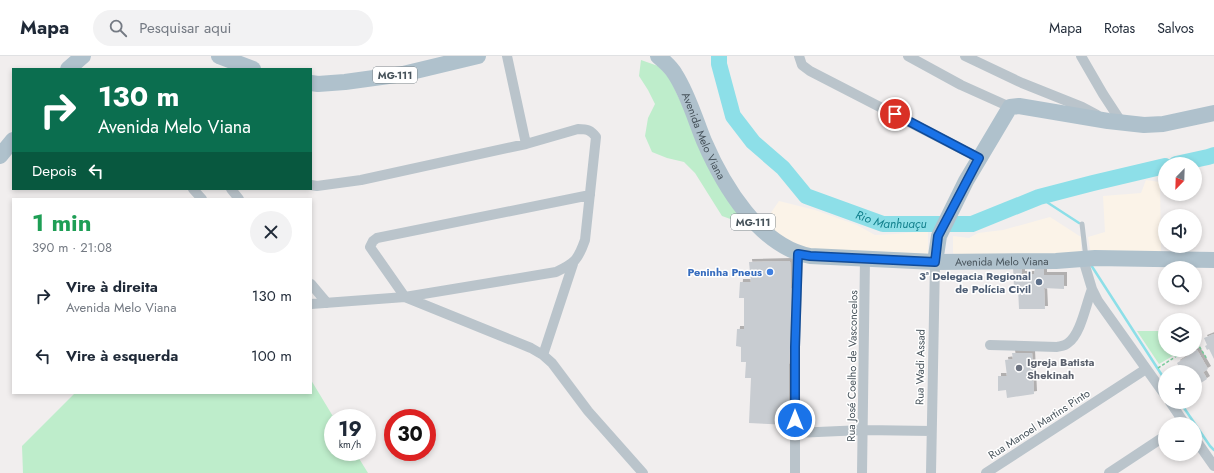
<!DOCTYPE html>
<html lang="pt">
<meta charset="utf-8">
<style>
body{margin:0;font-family:Jost,sans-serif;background:#f2f2f3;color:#1f2937;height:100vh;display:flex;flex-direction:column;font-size:15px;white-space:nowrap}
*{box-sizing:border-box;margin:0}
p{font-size:13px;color:#747a83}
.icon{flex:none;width:22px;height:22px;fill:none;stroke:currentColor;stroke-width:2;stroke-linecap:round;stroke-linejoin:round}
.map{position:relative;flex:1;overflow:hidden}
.side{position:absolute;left:12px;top:142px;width:300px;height:196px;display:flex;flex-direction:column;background:#fff;border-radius:0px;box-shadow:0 2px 6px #0003}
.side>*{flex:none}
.hud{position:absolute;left:12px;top:12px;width:300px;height:122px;border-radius:0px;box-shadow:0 2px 6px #0003;background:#0b6e4f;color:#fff;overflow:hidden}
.needle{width:26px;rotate:203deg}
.buttons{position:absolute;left:1158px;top:101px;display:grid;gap:8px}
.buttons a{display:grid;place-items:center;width:44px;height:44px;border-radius:50%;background:#fff;box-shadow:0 2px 6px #0003;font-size:20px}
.speed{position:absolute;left:324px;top:353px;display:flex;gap:8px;font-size:20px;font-weight:700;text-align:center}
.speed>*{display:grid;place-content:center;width:52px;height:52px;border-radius:50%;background:#fff;box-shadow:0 2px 6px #0003;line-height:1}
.speed small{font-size:10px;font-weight:400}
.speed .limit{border:6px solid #d22;background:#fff;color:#111}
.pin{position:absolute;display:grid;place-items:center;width:34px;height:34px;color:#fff;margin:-17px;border:2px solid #fff;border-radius:50%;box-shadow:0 1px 4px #0007}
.me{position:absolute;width:44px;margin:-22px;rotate:0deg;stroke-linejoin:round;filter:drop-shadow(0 0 3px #0008)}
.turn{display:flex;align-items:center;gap:14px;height:84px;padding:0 20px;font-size:18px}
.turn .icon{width:52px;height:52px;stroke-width:2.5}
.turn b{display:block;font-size:28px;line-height:34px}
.then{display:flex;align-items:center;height:38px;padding:0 20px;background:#0003;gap:8px;font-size:15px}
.round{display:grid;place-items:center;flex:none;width:42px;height:42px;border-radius:21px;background:#f2f2f3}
.summary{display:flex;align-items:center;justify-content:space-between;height:68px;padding:0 20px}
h1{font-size:24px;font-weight:700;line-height:30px;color:#1e9e55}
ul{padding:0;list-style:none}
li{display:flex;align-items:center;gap:12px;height:60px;padding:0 20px}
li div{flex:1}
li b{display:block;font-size:15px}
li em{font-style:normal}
header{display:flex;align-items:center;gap:24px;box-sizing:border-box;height:56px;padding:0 20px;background:#fff;border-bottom:1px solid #e0e1e3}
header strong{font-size:19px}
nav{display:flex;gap:22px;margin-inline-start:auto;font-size:14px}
.search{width:280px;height:36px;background:#f2f2f3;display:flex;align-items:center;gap:10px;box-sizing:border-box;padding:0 14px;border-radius:22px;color:#747a83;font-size:15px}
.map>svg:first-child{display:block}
.commercial{fill:#fbf3e8}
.green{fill:#beedcb}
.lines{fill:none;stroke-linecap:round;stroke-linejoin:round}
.stream{stroke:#8ddfe8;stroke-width:2.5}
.river{stroke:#8ddfe8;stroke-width:16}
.building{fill:#c8ccd1;filter:url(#shadow)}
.path{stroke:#77ca99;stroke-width:1.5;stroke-dasharray:3 2;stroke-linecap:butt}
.lane{stroke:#bac4cb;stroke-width:5}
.street{stroke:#bac4cb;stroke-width:10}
.primary{stroke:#afc1cc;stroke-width:16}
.route-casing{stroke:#114b97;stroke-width:10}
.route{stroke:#1a73e8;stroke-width:7}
.shop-dot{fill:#3f7fe0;stroke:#fff;stroke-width:1.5}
.service-dot{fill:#5c6f8a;stroke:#fff;stroke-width:1.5}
.worship-dot{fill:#6b7280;stroke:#fff;stroke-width:1.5}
.labels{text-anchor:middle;stroke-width:3;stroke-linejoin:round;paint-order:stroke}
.shield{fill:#fff;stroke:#7e878c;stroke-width:1}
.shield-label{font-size:10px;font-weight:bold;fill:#47535b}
.street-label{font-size:11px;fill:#47535b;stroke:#fff}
.shop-label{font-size:11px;font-weight:bold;fill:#366cbe;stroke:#fff;text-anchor:end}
.service-label{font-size:11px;font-weight:bold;fill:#4e5e75;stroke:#fff;text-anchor:end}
.worship-label{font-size:11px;font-weight:bold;fill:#5b616d;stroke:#fff;text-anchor:start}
.water-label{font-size:12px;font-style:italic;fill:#12808d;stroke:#fff}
</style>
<header>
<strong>Mapa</strong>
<div class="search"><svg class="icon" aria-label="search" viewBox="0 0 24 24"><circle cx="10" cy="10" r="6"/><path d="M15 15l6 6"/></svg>Pesquisar aqui</div>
<nav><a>Mapa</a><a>Rotas</a><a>Salvos</a></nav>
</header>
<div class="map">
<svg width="1214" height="417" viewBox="0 0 1214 417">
<defs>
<filter id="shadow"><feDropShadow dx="3" dy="-3" stdDeviation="0" flood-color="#0004"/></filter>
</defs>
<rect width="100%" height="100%" fill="#f1eeee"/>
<path class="commercial" d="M1146,124l14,2 1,73h-70l-3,-18 17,-5 -2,-36 38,-3z
M779,145l36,9 42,15 18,10 20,-1 33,-3v23l-120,-5 -22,-8 -24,-15z
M1050,161l31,20v18l-121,2 -7,-4v-17l16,2 9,-5 25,-3z"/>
<path class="green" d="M641,4l17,6 12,13 13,28 59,111 -6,3 -14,-5 -27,-43 -11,-11 -17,-4 -15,-6 -7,-16 3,-18 7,-14 -7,-14 -9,-14z
M1137,275h28v19h18l-24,14z
M311,324l23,38h-1v34h22l13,21h-345l-1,-27 53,-53h236z"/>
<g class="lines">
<path class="stream" d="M1039,141l40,26
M1091,209l74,115
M1180,346l30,44 4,4"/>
<g class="river">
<path id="s1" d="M719,0v8l14,52 20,26 30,26 23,28 77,28h89l67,-27 54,-14 72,-17"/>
<path d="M1176,108l32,-7 6,-2"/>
</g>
</g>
<path class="building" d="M790,205l2,53 -3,50v61l-40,-2 2,-45h-6l1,-16h-5v-15l-5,-1 1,-17h7v-31h-5l1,-16h11l-2,-20z
M1013,211h9v7h12l1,-6h9v7h20v14l-20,-1 1,21h-26l-1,-21h-4z
M1214,278v25l-5,-10 -2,1 -2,-4 2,-1 -3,-7z
M1197,294l11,19 -5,3 4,7 -9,6 -3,-5v-8h-13l-5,-9z
M1012,297h20l2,41 -27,4 -1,-8 -8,1v-15h9l-2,-16 8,-1z"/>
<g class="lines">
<path class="path" d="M1195,289l4,1 8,13
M1158,312l28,-18"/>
<path class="lane" d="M1082,168l4,34"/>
<path class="street" d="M507,0l19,88
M799,0l3,9 8,6 169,87
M908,0l53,29 49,22
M965,0l57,27 60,24 15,8
M1081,0l22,38 19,29
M311,129l6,1 44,-6 165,-36 52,-15c9,0 13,1 18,8l-11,103c-7,20 -10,23 -29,32l-151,25 -94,7
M193,133l9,10
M231,133l8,10
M590,139l-213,43 -4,3 -3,6 35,50 126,51 12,7 9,8 36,48 55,62
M1083,203l9,30 6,12 67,94
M311,228l16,19
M990,289l67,2c4,-1 8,-1 11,-4 13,-9 18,-39 24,-54
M543,299l30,-91
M1170,346l15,22
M795,377l68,-3 68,1
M1195,383l19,27
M795,417v-126l3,-93
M862,417l3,-214
M931,417l4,-211
M986,417l160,-104
M1109,417l56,-37"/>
<g class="primary">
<path d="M219,0l34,13"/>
<path id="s2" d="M658,0c6,5 13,11 17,18 13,20 20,45 29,67 19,44 55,105 106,115l125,6 121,-1 39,-3 119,2"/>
<path d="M68,13l15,-13"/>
<path d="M311,27l7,1 27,-2 58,-8 75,-18"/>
<path d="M0,100l13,-16"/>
<path d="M935,206l4,-26 27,-55 44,-74 9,-1 89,15 36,4 19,-1 51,-11"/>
</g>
</g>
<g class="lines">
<g class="route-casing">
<path id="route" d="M795,364v-73l3,-93 12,2 125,6 3,-26 41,-78 -84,-44"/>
</g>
<use href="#route" class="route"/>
</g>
<circle class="shop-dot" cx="770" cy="216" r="4"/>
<circle class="service-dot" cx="1039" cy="226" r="4"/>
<circle class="worship-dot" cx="1019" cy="312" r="4"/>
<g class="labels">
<g class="shield">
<rect x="373" y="11" width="44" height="16" rx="3"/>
<rect x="731" y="158" width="44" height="16" rx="3"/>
</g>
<g class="shield-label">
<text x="395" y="23">MG-111</text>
<text x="753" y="170">MG-111</text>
</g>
<g class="street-label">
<text dy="4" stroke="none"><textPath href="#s2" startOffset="93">Avenida Melo Viana</textPath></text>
<text dy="4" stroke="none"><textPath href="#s2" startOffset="452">Avenida Melo Viana</textPath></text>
<text transform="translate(852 310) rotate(-89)" y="4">Rua José Coelho de Vasconcelos</text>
<text transform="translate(920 311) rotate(-89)" y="4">Rua Wadi Assad</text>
<text transform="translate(1039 368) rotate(-33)" y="4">Rua Manoel Martins Pinto</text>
</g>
<g class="shop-label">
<text x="762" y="220">Peninha Pneus</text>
</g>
<g class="service-label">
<text x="1031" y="224">3ª Delegacia Regional<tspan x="1031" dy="13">de Polícia Civil</tspan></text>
</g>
<g class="worship-label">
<text x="1027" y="310">Igreja Batista<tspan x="1027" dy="13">Shekinah</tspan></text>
</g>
<g class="water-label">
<text dy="4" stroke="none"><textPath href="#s1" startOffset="260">Rio Manhuaçu</textPath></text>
</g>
</g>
</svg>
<div class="buttons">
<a><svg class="needle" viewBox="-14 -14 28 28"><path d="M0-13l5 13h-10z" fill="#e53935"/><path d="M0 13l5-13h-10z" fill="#747a83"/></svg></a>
<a><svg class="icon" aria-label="sound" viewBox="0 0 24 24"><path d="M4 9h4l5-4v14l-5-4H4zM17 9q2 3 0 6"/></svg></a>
<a><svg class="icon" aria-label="search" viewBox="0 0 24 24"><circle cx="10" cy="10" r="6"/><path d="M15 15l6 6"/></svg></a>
<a><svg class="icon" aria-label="layers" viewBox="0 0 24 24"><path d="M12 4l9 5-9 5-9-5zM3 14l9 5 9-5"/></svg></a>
<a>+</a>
<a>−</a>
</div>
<div class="speed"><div>19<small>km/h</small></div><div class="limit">30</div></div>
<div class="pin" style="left:895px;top:58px;background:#d93025"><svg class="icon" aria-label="arrive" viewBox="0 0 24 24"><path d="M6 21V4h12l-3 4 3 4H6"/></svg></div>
<svg class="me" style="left:795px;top:364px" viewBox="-20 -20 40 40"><circle r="17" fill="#1a73e8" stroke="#fff" stroke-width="3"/><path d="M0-11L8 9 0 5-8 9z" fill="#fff"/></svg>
<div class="hud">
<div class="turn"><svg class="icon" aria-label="right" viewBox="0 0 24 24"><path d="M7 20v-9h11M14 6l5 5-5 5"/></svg><div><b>130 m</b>Avenida Melo Viana</div></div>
<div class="then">Depois<svg class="icon" aria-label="left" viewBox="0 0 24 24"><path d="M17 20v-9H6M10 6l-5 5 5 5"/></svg></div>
</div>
<section class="side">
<div class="summary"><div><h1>1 min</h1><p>390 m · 21:08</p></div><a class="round"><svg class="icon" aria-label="close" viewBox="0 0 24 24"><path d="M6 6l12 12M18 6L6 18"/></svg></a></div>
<ul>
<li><svg class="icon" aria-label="right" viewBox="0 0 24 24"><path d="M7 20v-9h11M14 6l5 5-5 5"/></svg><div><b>Vire à direita</b><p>Avenida Melo Viana</p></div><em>130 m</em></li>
<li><svg class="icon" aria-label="left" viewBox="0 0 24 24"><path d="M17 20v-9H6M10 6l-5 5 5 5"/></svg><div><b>Vire à esquerda</b></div><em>100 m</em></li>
</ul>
</section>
</div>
